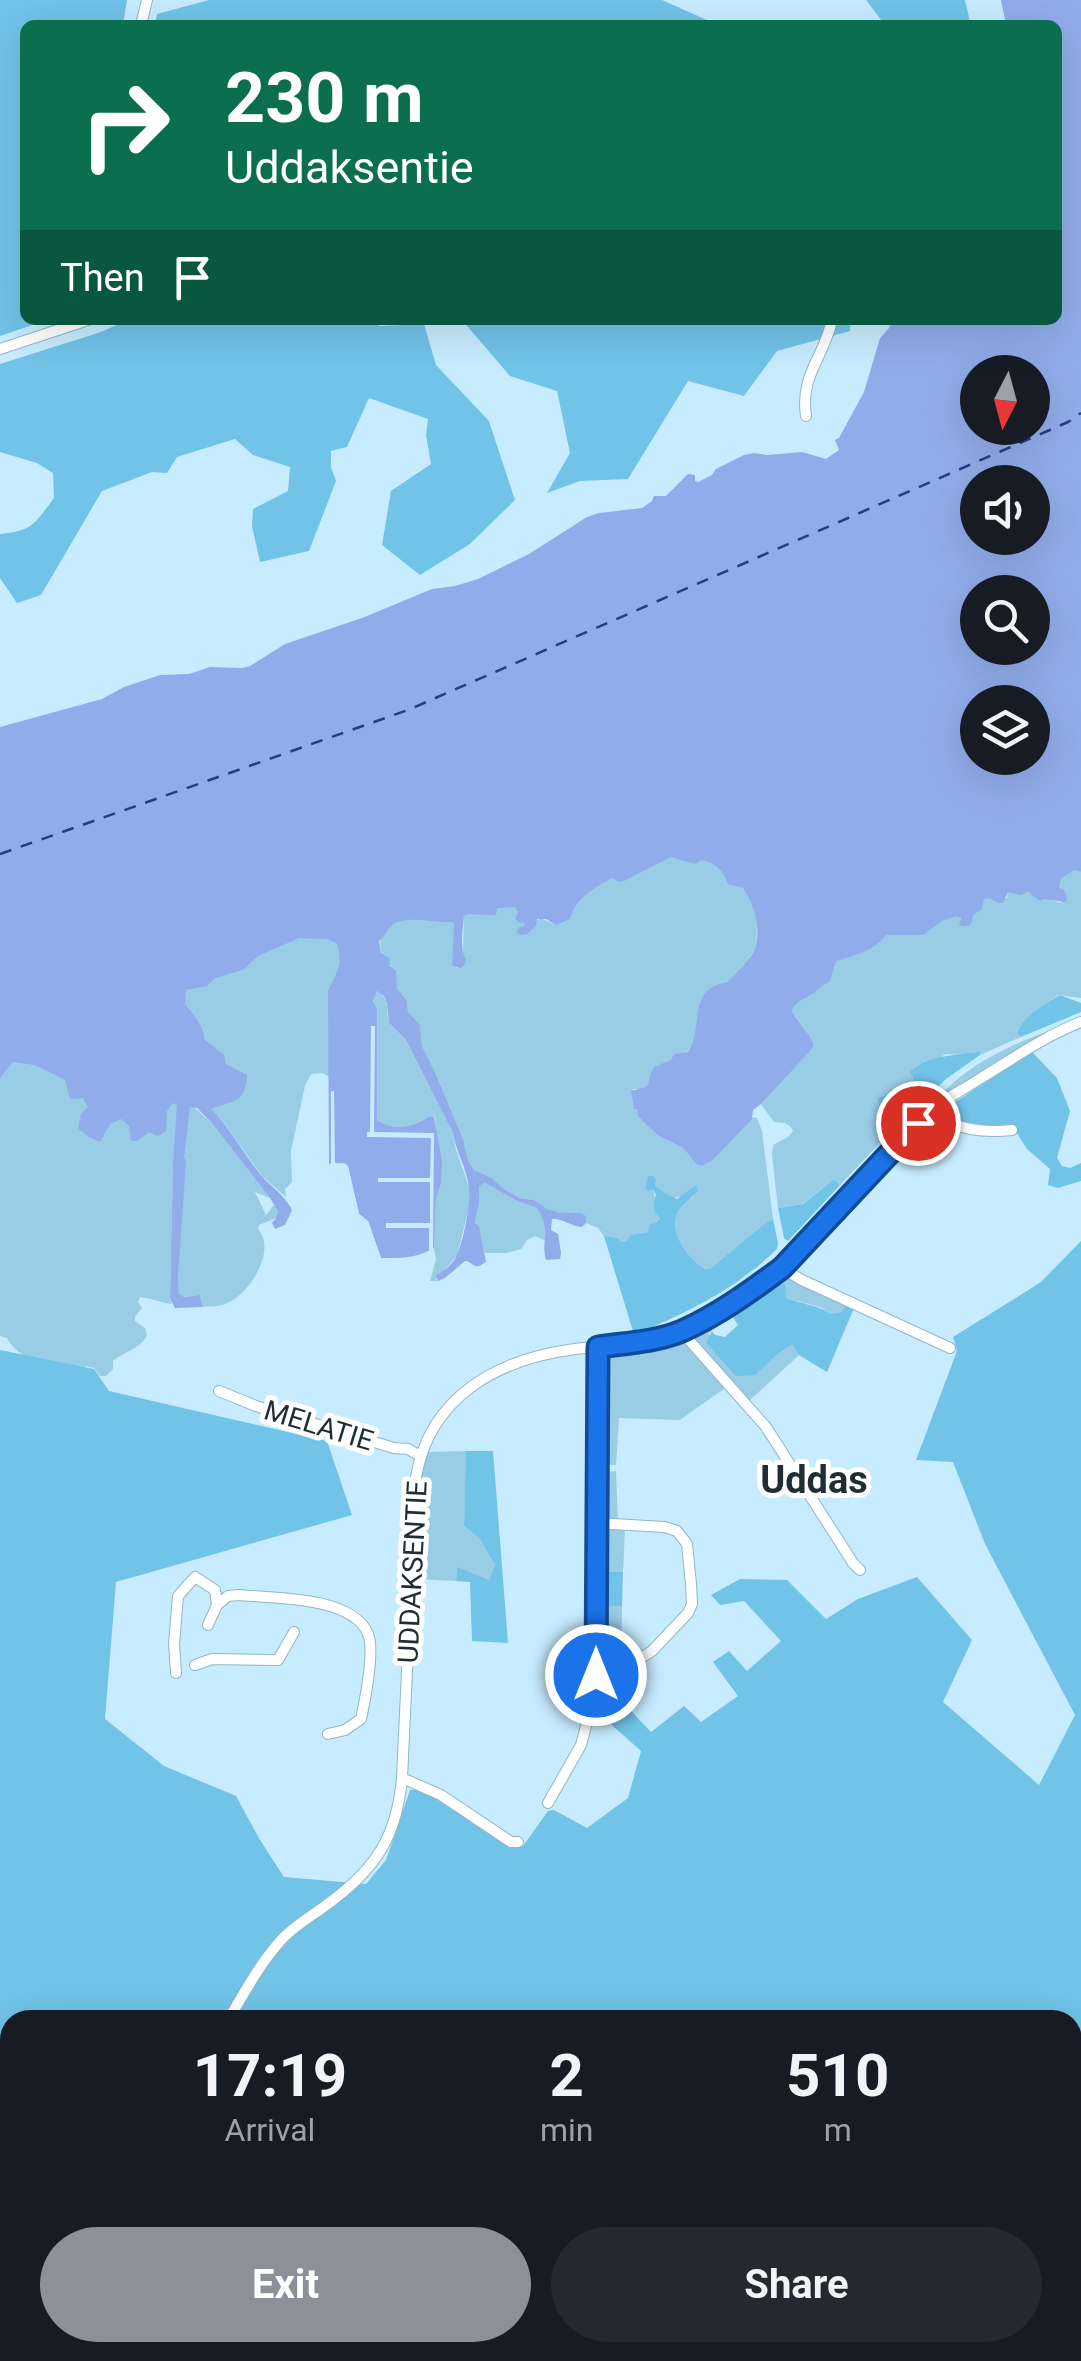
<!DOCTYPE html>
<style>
body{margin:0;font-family:Roboto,sans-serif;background:#242831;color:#f1f3f6;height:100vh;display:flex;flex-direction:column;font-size:38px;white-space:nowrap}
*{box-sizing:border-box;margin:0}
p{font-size:32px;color:#9ea1a6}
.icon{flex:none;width:55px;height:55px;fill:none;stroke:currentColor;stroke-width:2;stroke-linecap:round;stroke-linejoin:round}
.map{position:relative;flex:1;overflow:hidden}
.sheet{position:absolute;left:0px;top:2010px;width:1082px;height:352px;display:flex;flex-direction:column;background:#171b24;border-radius:30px 30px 0 0;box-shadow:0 10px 40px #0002}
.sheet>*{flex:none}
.hud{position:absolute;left:20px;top:20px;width:1042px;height:305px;border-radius:15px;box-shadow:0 10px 40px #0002;background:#0b6e4f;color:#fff;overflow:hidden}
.needle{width:65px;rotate:186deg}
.controls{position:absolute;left:960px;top:355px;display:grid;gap:20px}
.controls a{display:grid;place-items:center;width:90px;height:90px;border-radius:50%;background:#171b24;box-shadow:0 10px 40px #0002;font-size:50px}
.pin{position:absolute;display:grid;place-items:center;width:85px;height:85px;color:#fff;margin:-42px;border:5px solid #fff;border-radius:50%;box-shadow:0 2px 10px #0007}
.me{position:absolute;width:110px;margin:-55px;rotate:0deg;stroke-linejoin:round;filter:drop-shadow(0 0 8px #0008)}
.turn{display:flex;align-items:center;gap:35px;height:210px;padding:0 40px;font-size:45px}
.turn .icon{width:130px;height:130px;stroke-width:2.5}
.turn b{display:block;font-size:70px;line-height:85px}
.then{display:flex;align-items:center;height:95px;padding:0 40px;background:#0003;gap:20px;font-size:38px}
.eta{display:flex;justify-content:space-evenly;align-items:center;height:170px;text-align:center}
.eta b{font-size:60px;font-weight:700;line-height:70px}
.primary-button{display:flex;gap:20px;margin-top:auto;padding:20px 40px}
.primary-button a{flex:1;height:115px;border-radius:60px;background:#8c9099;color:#fff;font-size:40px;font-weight:700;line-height:115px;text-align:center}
.primary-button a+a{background:#242831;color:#f1f3f6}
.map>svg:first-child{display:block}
.green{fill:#99cce5}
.forest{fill:#71c3e8}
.water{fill:#91acea;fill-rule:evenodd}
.pier{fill:#c7ecff}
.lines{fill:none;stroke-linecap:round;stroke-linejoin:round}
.ferry{stroke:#243d86;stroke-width:2.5;stroke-dasharray:12 10;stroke-linecap:butt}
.minor-casing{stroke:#92b6c7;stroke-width:12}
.minor{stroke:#fff;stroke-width:10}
.route-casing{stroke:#114b97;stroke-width:25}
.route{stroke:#1a73e8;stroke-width:18}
.labels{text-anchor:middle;stroke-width:10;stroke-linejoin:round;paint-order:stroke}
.street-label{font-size:28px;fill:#1f2e35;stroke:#fff}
.district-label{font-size:38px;font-weight:bold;fill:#1f2e35;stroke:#fff}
</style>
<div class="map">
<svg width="1081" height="2361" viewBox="0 0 1081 2361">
<rect width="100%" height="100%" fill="#c7ecff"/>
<path class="green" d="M978,758l12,140h17l1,-6c11,0 23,-2 30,8l5,-2 19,5 -3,-15 2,-9 13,-9 7,2v126l-22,-3c-16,11 -35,19 -42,38l4,4 -41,18 -2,-4 -15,4 -18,-1 -31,26 -3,8 -13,5 -17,23 14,11 -55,58 -6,-6 -32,25 -24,4 -6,-54 1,-9 15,-8 5,-6 -2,-4 -6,-4 -11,-1 -13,-18 53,-58c-6,-17 -20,-27 -26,-45z
M548,833l166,29c11,14 31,22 38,39 6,13 6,32 3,46 -2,8 -61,100 -68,105 -15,13 -35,8 -39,34l-4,3h-11l1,19 17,21 6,6 26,13 14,17 5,1 11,-6 40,-43 4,1 5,13 11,88 -10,6 -52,43 -6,1c-16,-10 -39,-38 -26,-59 4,-6 13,-12 19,-18l-24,6 -15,-7 -10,-14 -4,10 8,2 7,29 -12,14 -18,3 -3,6 -5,1 -4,-4 -14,-2 -6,-8 -12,-5v-7l-4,-3h-22l-14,-4 -12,-9 -14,-2 -16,-9 -12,-11 -18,-8 -6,-10 -5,-21 -28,-67 -13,-26 -2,-20 -12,-14 -1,-11 -10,-13 -1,-18c-23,-18 -16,-31 -9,-55l69,-12v65l9,-3 -2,-11 1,-38 41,-25 20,31v4l-8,7 24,-15 15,7 15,-13 7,-10z
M322,931l22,18 -14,128 -8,-4 -11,1 -6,12 -14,65 1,31 -7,7 1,8 -24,-21 -37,-52 -30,-30 -14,-103 67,-38z
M377,991c13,6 9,20 12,32l17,17 47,93 2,14 15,43 -1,17 -12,49 -21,23 2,2h-8l6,-22 -2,-11 2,-50 5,-14 -6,-67 -5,-1c-15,11 -40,16 -53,3v-111l-4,-5z
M1055,1029l-75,43 -39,27 -2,-1c26,-33 77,-56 116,-69z
M0,1046l181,44 -8,72 -3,136 2,6c-11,-1 -21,-6 -32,-7l-2,5 4,6 -7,9v4l10,7 2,8c-9,14 -20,14 -34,25v8l-7,7h-6l-6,-8 -8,-2 -12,5c-23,-7 -56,-10 -67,-33l-7,-2z
M192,1106l19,16 59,76 -15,-6 11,23 8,-10 4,6 -2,7 -17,7 -1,4c19,21 -8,65 -31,74 -8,4 -16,3 -24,4l-3,-12 -16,2 -5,-2 -1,-18 7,-145 5,-25z
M485,1183l32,18 20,7 8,13 1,20 -11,-5 -8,4 -6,9 -15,4h-21l-6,-16 -1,-10 -3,-4 4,-20v-17z
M776,1277l14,2 56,26 -5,7 -10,2 -11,-7 -34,-9 -16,-15z
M708,1323l4,8 -4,3 65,24 19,-14 7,11 -49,45 -55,-61c0,-9 6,-13 13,-16z
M673,1338l11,4 41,46 -45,32 -61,-2 -3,47h-13l-2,-3 3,-53 5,-31 -2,-22 -4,-3 1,-2 45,-6z
M466,1451l-2,75 15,12 16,27 -6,16 -32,-13 -1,13 -40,-2c2,-35 -2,-95 12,-127z
M616,1471l2,51c-22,-8 -18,-26 -16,-45l6,-5z
M612,1529l13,1 -2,42 -23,-1c0,-15 -4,-34 12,-42z
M601,1606h21l-1,55 -13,10 -7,-2z
M534,2352h484l3,9h-492z"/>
<path class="forest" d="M0,0h127l-4,25h-98v295h22l-47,16z
M209,0h453l56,25h-563l2,-11z
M866,0h99l5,22 -1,3h-84z
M128,320h249l2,6 45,-2 12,41 53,56 26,79 -45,44 -50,31 -38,-30 9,-54 40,-27 -5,-29 2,-16 -59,-21 -22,49 -16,4v16l5,14 -27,70 -49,11 -8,-36 1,-17 35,-18 2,-24 -37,-12 -18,-16 -58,18 -10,16 -15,-1 -50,19 -61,104 -24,8 -17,-25v-44c33,-3 35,-11 54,-36l-1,-25 -16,-10 -37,-11v-88l101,-32z
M462,320h388v11l-73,20 -33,45 -56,-15 -60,98 -48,2 -33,12 23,-40 -13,-62 -47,-15z
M1060,995l21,8v9l-60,25 -4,-4c7,-19 26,-27 43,-38z
M979,1051l1,4 -34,24 -51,48 -14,-11 -3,-18 32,-10 4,-8 -4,-8c23,-20 41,-14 69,-21z
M1032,1052l25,26 13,33 -13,47 5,8 8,2 11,-5v18l-23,7 -10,-3 2,-16 -23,-20 -14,-22 -49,-3 -18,-12v-4z
M648,1176h5l3,3 -1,6c5,7 14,10 22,14l19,-14 2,7c-6,5 -15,12 -19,18 -13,21 10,49 26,59l6,-1 52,-43 10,-6 5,24 -1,6c-36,35 -77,57 -122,77 -9,4 -12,10 -20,12l-31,-102 14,2 4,4 5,-1 3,-6 18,-3 2,-8 6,-1 4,-5c-8,-7 -7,-14 -4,-23l-3,-6 -6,2 -2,-4z
M834,1179l6,6 -52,56 -4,-3 -6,-30 25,-4z
M1081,1241v1120h-60l-3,-8 54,-1v-332h-1062v23l-10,-7v-686l94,19 15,22 218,50 25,74 -236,67 -11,137 59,47 72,30 24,44 24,37 82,7 20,-24 24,-70h12l89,57 12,-1 25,-35 6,-1 33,18 41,-30 13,-47 -44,-39 3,-28 19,-7 -2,19 34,36 33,-26 17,16 37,-26 -25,-34 16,-11 18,20 34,-30 -37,-40 -24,4 -9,-10 29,-16 47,1 39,39 32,-20 59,-22 55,63 -29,62 96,83 36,-70 -90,-171 -32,-82 -37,-2 41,-109 -4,-14 88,-55z
M778,1282l7,3 1,13c16,6 31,7 45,16l10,-2 5,-7 8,3 -27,64 -28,-17 -7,-11 -19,14 -18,17 -19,1 -30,-33 6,-12 3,4 10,2 13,-12 -8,-12 40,-30z
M466,1451h27l15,192 -36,-2 -2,-59 -14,-1 1,-14 32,13 6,-15 -16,-27 -15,-12z
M600,1571l23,1 -1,34h-21z
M0,2055l10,7v122l-10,-11z
M734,2352h156v1l-7,8h-161z
M288,2353h246l-5,8h-232z"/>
<path class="water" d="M1001,0h80v872l-7,-2 -13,9 -2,9 5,2 3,7 -1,5 -23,-3 -3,2 -12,-9 -8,3 -12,-3 -5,11h-5l-8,-5 -6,1 -2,10 -9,6 -1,7 -4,4h-7l-2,-3 3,-5 -6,-2 -14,5 -19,14h-37c-13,17 -31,20 -50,26l-6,20c-8,4 -11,8 -17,12 -9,7 -15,6 -21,17 6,14 18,22 22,36l-4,5 -49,53 -8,6 -1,9 -39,41 -11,6 -5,-1 -14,-17 -26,-13 -19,-19 -1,-6 -3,-1 -3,-18c25,-6 12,-3 23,-24l17,-7 3,-6 14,-2c17,-25 -3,-63 40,-70 8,-9 21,-20 26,-32 8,-20 1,-45 -11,-62l-15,-4c-5,-14 -12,-21 -26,-24l-7,4 -24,-7 -47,24 -6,1 -5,-4c-18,8 -39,22 -43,41l-14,6 -10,-6h-9l-1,7 -9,8 -6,1 -4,-2 1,-5 6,-2 1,-3 -7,-1 -3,-4 3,-5 -3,-6 -18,1 -1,7h-4l-24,-1 -4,2c-1,13 -5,32 2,43l-1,6 -5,3 -8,-2 2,-42 -2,-2c-16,1 -43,-6 -57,1 -7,4 -10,13 -16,18l2,12 8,5 1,8 6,4 1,18 10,13 1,11 12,13 2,21 13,26 28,67 5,21 6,10 18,8 12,11 16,9 14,2 13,9 14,4h21l4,3v7l-4,4c-13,-1 -18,-9 -30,-8l-1,11 7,4 3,19 -1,6 -14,1c-6,-22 7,-25 -9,-52l-20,-7 -32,-18 -6,3v17l-4,20 4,4 7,35c-14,9 -10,1 -21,-1l-20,17 -7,3 -2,-6c8,-4 14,-9 19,-16 8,-14 16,-55 14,-71 -2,-19 -13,-36 -16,-55l-47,-93 -17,-17 -2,-20 -3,-7 -7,-5 -4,11 4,6v111c13,13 38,8 53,-3l4,1 8,44 -1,23 -5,14 -2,50c-20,11 -31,10 -53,10l-13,-37 -9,-7 -11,-48 -4,-3 -15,1 -1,-173c9,-20 15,-24 9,-47l-9,-5 -29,-1 -41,18 -15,14 -28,8 -8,8 -21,4 -1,14c7,10 20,22 19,35l20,16 2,9 21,11c-2,31 -16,25 -36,34 19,19 32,43 49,65 11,13 25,21 32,36l-7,15 -10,4 -3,-6 4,-5 2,-7 -8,-13 -59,-76 -14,-14 -7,-1 -6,51 2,3 -8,116 1,17 5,3 16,-2 3,12 -28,1 -5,-10 3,-136 4,-57 -4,-2 -6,8 -1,20 -8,5 -9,-4 -12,9h-6l-2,-15 -8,-7 -11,5 -10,18 -11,-5 -11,-9 3,-14 7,-7 -5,-9 -13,1 -5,-19 -30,-15 -22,-3 -13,16v-351l102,-28 22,-12 36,-12 29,-1 21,-7 32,1 8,-2 35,-22 77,-26 70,-29 23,-3 23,-7 51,-25 58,-37 12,-4 43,-5 10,-7 2,-5h12l22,-22 7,1v6l3,1 14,-7 4,-6 28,-14 10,-2 13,2 35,-3 24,7 13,-9 -4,-10 4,-2 25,-46 16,-54 9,-10 3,-8h166v-295h-52zM978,372h54v56h-54zM978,482h54v56h-54zM978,592h54v56h-54zM978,702h54v56h-54z
M0,2184l10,14v154l145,1 12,8h-167z"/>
<path class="pier" d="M371,1026h4l-1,106 60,1 -1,119h-4v-24h-43v-5h44v-41h-52v-4h52l1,-40 -64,-1v-5h3z
M331,1091h3l1,72 13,3 11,48 9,7 15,42h-4l-13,-40 -10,-7 -11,-48 -14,-1z"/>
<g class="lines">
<path class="ferry" d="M0,854l408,-144 660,-288 13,-9
M0,2307l10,15
M31,2352l5,9"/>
<g class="minor-casing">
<path id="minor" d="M141,25l6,-25
M0,349l88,-29
M806,416c-6,-42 18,-58 26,-96
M931,1111c21,19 54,22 81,19
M781,1268l21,12 148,68
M681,1331l85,96 87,136 7,7
M219,1391l37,15 138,42 14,1 12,7
M595,1523l70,4 12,4 10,13 4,40 1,20 -4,9 -36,38 -33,21 -22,3
M217,1605l11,-9 10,-1c34,3 115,1 130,39 7,17 -3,66 -7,85l-16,11 -17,4
M195,1665l17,-6 66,1 16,-28
M176,1673l-2,-29 4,-48 17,-19 20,13 2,15 -9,20
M402,1778l39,17 70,47h7
M548,1803l33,-58 13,-49 3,-21 -2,-151 3,-177
M228,2020c17,-28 33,-59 56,-83 15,-15 33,-24 49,-37 45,-34 64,-66 69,-122l14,-301c14,-81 82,-118 159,-128 40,-5 83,-5 119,-24 30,-17 64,-35 89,-59 52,-49 93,-108 147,-155 15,-13 35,-22 51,-33 33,-20 64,-42 100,-56
M0,2046l10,6
M265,2352l10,9"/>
</g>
<use href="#minor" class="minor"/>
</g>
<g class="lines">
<g class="route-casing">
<path id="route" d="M596,1675l2,-328c28,-4 58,-5 84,-16 36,-16 69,-40 100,-63l136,-145"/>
</g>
<use href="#route" class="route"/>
</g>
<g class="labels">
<g class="street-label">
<text transform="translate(319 1425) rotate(17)" y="10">MELATIE</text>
<text transform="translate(412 1572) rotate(-87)" y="10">UDDAKSENTIE</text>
</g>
<g class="district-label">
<text x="814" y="1493">Uddas</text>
</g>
</g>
</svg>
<div class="controls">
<a><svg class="needle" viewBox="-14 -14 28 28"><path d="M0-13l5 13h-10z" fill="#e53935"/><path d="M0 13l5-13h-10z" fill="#9ea1a6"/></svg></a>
<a><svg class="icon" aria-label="sound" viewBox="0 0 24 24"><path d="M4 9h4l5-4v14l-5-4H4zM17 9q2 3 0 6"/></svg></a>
<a><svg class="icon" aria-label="search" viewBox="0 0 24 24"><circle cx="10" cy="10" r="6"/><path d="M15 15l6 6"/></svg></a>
<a><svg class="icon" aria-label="layers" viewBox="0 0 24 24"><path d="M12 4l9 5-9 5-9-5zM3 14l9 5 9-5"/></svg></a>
</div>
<div class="pin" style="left:918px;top:1123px;background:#d93025"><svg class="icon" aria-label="arrive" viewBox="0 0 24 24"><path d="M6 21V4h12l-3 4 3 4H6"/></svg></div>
<svg class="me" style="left:596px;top:1675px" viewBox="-20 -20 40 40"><circle r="17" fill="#1a73e8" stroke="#fff" stroke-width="3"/><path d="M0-11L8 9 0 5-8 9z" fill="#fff"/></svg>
<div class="hud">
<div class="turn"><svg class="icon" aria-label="right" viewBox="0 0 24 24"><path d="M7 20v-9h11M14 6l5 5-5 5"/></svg><div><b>230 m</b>Uddaksentie</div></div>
<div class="then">Then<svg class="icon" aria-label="arrive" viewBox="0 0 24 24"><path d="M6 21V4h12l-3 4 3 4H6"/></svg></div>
</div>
<section class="sheet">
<div class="eta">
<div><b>17:19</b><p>Arrival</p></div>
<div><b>2</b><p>min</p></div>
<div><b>510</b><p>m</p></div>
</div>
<div class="primary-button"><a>Exit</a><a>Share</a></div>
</section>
</div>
